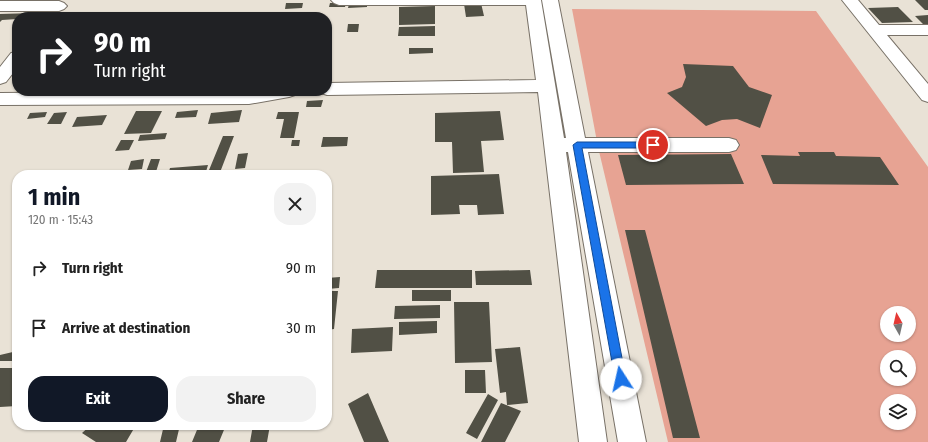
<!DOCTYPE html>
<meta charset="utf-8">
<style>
body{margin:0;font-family:"Fira Sans Condensed",sans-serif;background:#f2f2f2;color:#222;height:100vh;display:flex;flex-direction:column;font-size:15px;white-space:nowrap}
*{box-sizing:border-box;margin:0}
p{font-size:13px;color:#767676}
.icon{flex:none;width:22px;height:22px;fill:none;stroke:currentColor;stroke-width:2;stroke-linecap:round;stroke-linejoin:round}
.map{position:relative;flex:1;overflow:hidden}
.details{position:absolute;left:12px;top:170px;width:320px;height:260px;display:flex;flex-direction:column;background:#fff;border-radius:16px;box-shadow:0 1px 3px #0004}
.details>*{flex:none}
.guide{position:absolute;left:12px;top:12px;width:320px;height:84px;border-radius:16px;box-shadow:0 1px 3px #0004;background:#202124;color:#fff;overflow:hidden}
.needle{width:26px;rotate:352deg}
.controls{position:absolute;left:880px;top:306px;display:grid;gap:8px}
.controls a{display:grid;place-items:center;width:36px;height:36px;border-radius:50%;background:#fff;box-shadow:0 1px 3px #0004;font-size:20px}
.pin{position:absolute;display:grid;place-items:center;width:34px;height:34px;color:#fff;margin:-17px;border:2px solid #fff;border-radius:50%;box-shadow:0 1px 4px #0007}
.me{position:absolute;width:44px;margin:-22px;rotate:350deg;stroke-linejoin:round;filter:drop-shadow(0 0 3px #0008)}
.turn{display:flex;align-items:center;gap:14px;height:84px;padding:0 16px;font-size:18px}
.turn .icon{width:52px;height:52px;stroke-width:2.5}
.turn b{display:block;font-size:28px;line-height:34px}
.round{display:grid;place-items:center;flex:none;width:42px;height:42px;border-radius:16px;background:#f2f2f2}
.overview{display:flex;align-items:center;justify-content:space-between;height:68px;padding:0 16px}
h1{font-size:24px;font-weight:700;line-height:30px;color:#111827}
.cta{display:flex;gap:8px;margin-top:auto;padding:8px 16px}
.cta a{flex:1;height:46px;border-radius:16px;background:#111827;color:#fff;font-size:16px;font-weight:700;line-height:46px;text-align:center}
.cta a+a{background:#f2f2f2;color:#222}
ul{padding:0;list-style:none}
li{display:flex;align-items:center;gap:12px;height:60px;padding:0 16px}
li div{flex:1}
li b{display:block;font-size:15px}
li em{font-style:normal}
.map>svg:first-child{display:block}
.green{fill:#e7a393;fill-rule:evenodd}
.building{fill:#515045}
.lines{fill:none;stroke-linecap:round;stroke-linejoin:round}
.minor-casing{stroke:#787167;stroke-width:2}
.minor{fill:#fff;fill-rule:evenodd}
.route{fill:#1a73e8;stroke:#114b97}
</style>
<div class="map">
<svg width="928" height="442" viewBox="0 0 928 442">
<rect width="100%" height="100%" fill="#e9e2d6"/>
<path class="green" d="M572,9l244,2 112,156v275h-260l-70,-295zM887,313h22v22h-22zM887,357h22v22h-22zM887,401h22v22h-22z"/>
<path class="building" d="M915,0h13v10h-3z
M286,3h17l-1,5 -17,1z
M330,3h16l-1,4h-16z
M481,3l3,13 -18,1 -2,-13z
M349,4h18v3l-19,1z
M435,6v18l-36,1v-18z
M898,7l15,15 -31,1 -14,-15z
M35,13l-3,4h-15v2l-15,1 -2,2v-8z
M928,15v10h-4l-9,-9z
M348,24h11l-1,8h-11z
M435,26v10h-37l1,-9z
M409,48h24v5l-24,1z
M683,64l50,2 16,21 23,8 -12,33 -23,-9 -15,1 -16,6 -39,-33 15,-6 4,-10z
M323,100l-2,7h-15l1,-6z
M198,110l-2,7 -21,1 2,-6z
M242,110l-3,12 -31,2 3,-11z
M136,111h26l-11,22 -27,1z
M500,111l4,29 -23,1 3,31 -31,1 -1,-31h-17v-29z
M47,112l-2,5 -18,2 3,-6z
M67,112l-6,12h-14l7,-11z
M278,112h21l-5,26h-14l4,-19h-8z
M107,115l-5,10 -30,2 5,-10z
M167,133l-2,6 -27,2 2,-6z
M223,136h11l-15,39h-12z
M323,137h25l-1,9 -26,1z
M121,140h13l-5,10 -14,1z
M292,140h8l-1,6h-8z
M798,152h36l2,4 44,1 19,28 -126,-1 -12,-29 39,1z
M248,153l-3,15 -10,1 3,-15z
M731,154l13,30 -118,1 -8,-30z
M144,159l-2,10 -14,1 3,-9z
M151,159h9l-5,16h-21v-2l12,-1z
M208,165l-3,10h-37l2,-7z
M499,174l5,40 -26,1 -1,-10h-18l1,9 -29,1v-39z
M625,230h20l55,208h-27z
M377,270h95v18h-97z
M530,270l2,15h-56l-1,-14z
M340,277l-1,11 -12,1v-11z
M412,290h39v11h-39z
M327,291h11l-4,38 -7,1z
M454,302h35l3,60 -37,1z
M440,305v13l-46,1 1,-13z
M437,321v12l-38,2v-13z
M393,327l-1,24 -41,2 1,-24z
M327,334h5l-3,34h-2z
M520,347l8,56 -21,2 -1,-13 -6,1 -5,-44z
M17,351v10h-17v-6z
M0,368h17v38l-17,1z
M465,370h20l1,23h-21z
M368,393l21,49h-25l-16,-38z
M488,394l10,6 -21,39 -11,-6z
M501,403l20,8 -16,31h-24z
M91,425h45l-10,17h-30l-14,-9z
M164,425h16l-4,17h-16z
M199,425h27l-7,17h-27z
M253,425h17l-3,17h-17z"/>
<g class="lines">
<g class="minor-casing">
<path id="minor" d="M331,0h210l23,138h2l-24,-138h16l27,138h144l7,2 3,5 -3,5 -7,2h-141l58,290h-28l-50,-290h-2l41,290h-28l-41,-350 -211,3 -6,-2 -2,-2h8v-8l209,-3 -10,-75h-187l-5,-2z
M842,0h16l21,25h49v10h-41l41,49v18l-6,-2z
M0,1h59l5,2 3,3 -3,3 -5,2h-59z
M17,52v16l-11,14 -6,2v-17l11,-14z
M254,91h44l-3,4 -6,2 -40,7 -249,1v-12z"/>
</g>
<use href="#minor" class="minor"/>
</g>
<path class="route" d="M577,142h76l4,3 -4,3h-71l44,231 -1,4 -4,2 -4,-2 -2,-4 -42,-234z"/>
</svg>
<div class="controls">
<a><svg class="needle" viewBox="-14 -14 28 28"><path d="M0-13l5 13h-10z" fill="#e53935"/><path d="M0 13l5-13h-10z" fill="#767676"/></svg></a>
<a><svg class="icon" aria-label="search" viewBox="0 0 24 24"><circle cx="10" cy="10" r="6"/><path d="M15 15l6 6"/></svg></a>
<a><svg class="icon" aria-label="layers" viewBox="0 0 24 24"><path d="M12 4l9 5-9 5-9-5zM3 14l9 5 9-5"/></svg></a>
</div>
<div class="pin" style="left:653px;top:145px;background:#d93025"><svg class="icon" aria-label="arrive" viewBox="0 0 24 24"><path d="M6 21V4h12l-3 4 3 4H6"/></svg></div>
<svg class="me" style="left:621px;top:379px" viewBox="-20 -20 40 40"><circle r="19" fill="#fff"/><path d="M0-13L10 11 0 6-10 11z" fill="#1a73e8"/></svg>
<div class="guide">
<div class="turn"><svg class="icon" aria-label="right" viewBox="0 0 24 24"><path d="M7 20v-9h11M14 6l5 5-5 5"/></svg><div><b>90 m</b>Turn right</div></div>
</div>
<section class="details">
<div class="overview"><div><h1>1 min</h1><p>120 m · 15:43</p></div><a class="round"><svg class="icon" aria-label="close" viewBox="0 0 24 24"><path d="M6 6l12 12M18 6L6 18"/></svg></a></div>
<ul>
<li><svg class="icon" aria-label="right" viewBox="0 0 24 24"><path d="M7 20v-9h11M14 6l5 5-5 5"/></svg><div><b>Turn right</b></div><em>90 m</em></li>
<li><svg class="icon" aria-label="arrive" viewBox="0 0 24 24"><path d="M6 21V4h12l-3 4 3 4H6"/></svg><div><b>Arrive at destination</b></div><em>30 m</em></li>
</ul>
<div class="cta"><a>Exit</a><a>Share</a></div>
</section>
</div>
